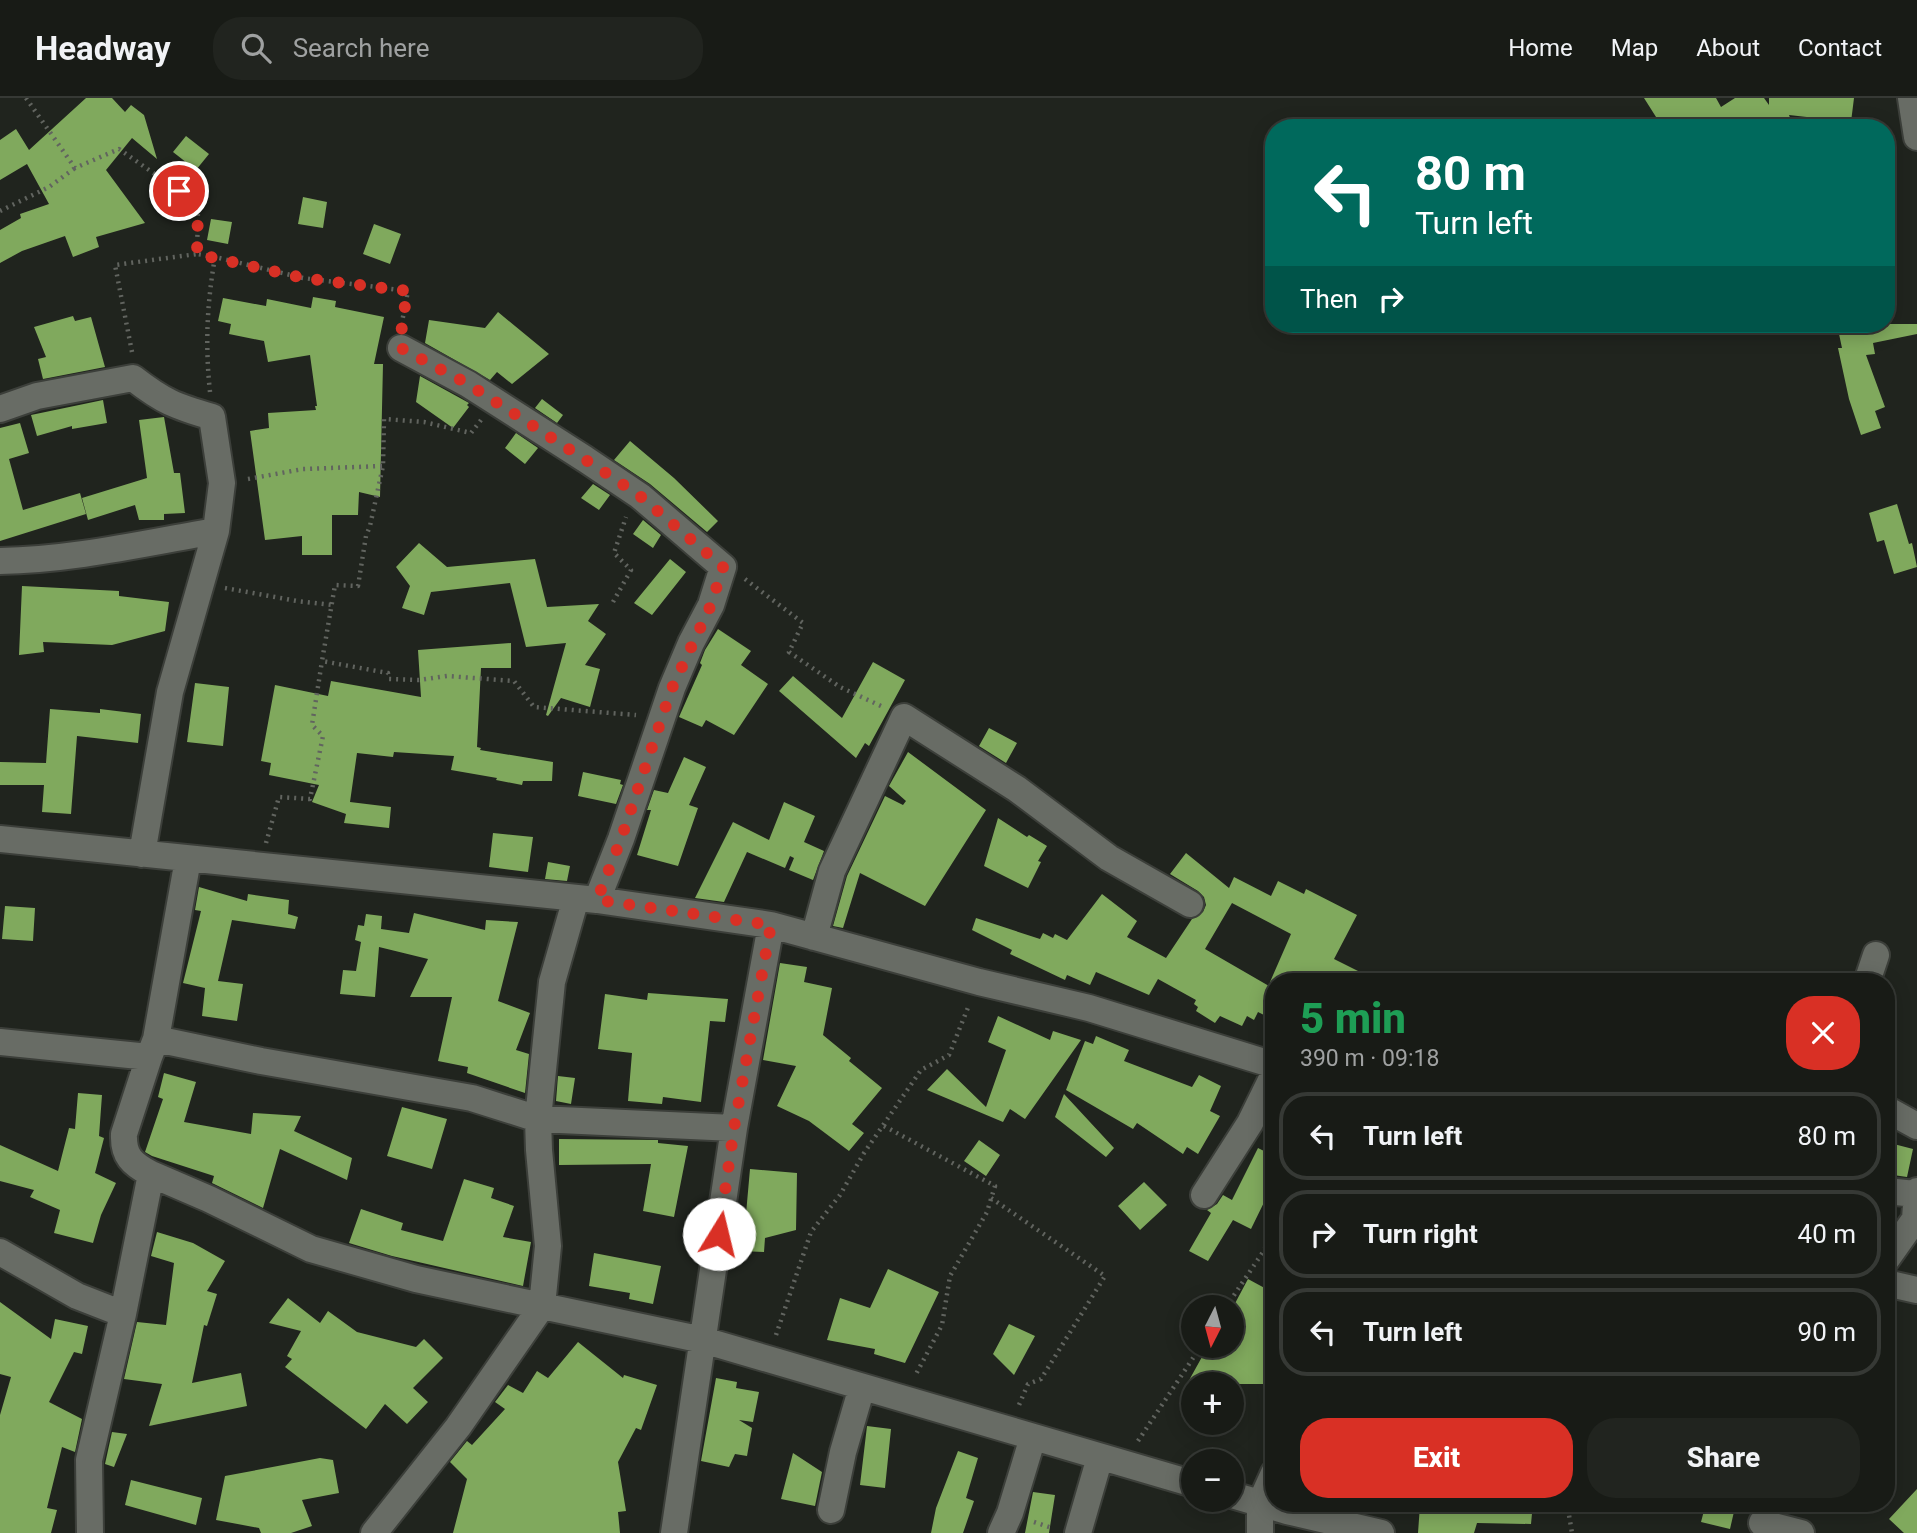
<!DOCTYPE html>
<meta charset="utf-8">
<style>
body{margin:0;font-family:Roboto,sans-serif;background:#21241f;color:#f1f3f6;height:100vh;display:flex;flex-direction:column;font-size:26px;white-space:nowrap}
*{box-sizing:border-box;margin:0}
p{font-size:23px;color:#9fa1a1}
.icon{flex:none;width:38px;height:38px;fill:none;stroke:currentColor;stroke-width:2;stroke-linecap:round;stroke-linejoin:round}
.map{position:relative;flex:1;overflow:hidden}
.drawer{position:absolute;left:1265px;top:875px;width:630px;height:539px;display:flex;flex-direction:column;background:#181b16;border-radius:28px;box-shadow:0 4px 18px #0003,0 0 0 2px #363935}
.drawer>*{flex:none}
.banner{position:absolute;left:1265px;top:21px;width:630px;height:214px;border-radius:28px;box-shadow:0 4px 18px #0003,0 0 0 2px #363935;background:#00695c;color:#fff;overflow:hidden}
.needle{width:46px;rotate:186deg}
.fabs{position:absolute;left:1181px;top:1197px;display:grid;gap:14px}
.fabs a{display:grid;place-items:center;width:63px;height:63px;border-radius:50%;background:#181b16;box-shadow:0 4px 18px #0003,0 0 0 2px #363935;font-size:35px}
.pin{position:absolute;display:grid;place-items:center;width:60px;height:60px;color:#fff;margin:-30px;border:4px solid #fff;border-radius:50%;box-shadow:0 2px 7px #0007}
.me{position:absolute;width:77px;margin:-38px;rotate:9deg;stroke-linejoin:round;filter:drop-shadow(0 0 5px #0008)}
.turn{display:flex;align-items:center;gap:24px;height:147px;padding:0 35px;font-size:32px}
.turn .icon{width:91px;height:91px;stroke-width:2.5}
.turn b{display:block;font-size:49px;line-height:60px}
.then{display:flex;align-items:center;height:66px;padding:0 35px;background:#0003;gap:14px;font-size:26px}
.round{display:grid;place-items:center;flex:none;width:74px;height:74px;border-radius:28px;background:#21241f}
.headline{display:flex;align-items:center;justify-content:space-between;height:119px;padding:0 35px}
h1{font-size:42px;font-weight:800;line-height:52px;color:#1e9e55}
.button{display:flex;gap:14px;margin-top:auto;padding:14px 35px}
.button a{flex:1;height:80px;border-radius:28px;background:#d93025;color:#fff;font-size:28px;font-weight:800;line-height:80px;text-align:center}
.button a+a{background:#21241f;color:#f1f3f6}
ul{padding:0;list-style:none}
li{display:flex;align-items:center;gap:21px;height:88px;margin:0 14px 10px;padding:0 21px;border:4px solid #363935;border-radius:28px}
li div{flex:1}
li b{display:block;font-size:26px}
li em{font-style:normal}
header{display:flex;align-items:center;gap:42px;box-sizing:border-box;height:98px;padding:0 35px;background:#181b16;border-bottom:2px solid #363935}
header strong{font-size:33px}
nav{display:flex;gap:38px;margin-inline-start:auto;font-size:24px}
.search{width:490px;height:63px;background:#21241f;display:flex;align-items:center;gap:18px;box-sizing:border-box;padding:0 24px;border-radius:28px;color:#9fa1a1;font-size:26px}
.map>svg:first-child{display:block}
.building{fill:#80a95d}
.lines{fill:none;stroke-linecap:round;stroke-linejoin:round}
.minor-casing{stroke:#3c3f3a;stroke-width:30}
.path{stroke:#61645f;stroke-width:4.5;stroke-dasharray:2 5;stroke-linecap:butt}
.minor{stroke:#686c65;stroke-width:26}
.route{stroke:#d93025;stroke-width:12;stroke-dasharray:0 21.6}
</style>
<header>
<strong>Headway</strong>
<div class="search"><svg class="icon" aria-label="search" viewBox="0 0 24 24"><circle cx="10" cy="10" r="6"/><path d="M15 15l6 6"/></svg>Search here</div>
<nav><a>Home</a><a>Map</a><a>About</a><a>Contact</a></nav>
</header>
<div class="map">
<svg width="1917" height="1435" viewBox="0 0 1917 1435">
<rect width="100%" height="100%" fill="#20241e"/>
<path class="building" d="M86,0h26l13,14 6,-7 13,10 13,44 -25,-21 -26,32 39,53 -49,14 3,10 -26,10 -8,-21 -43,15 -22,12v-33l21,-12 -1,-4 29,-10 -22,-40 -27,16v-40l16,-11 13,21z
M1644,0h72l5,9 14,-9h29l5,7v-7h85l-3,24 -62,-7 5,13h-131z
M186,38l23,18 -13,16 -23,-18z
M303,99l24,5 -4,26 -25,-4z
M211,121l21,3 -4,22 -21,-4z
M374,126l27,10 -11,30 -27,-10z
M313,199l23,4 -1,6 49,10 -10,47h9l-3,133 -21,-5 -1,23h-26v40h-30v-19l-37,4 -15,-109 19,-3 -1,-15 48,-3 -1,-4h2l-7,-51 -42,7 -4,-21 -35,-7 2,-10 -13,-3 5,-23 43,8 1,-7 44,9z
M498,214l51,42 -37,30 -15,-12 -7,8 -65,-37 4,-23 56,8z
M73,218l2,5 16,-4 14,50 -62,12 -5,-20 8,-2 -12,-30z
M1844,226h73v10l-44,9 2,11 -9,1 19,52 -10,4 6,17 -20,7 -12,-36 -11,-51h4l-3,-14 8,-1z
M420,278l49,27 -2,2 2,2 -16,21 -37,-26z
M542,301l21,16 -6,8 -22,-15z
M103,302l4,23 -35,6v-3l-35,10 -6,-21z
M164,319l10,56h6l5,40 -21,1v6h-25l-4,-15 -47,15 -6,-22 65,-20 -8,-58z
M20,325l9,30 -20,6 14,51 57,-17 6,21 -86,27v-113z
M516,335l22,15 -13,16 -20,-16z
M630,343l44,37 44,43 -11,11 -57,-48 -36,-24z
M593,386l17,11 -11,15 -18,-12z
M1897,406l12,40 3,-1 5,24 -23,7 -10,-34 -7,2 -8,-29z
M643,422l18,15 -8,13 -20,-14z
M419,445l28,24 88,-8 12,48 52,-3 -11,17 18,13 -21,31 15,4 -10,38 -29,-9 -13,18 -2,-1 20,-72 -40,4 -16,-64 -79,9 -7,23 -22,-7 8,-22 -14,-19z
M670,461l16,13 -34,43 -18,-12z
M22,488l97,5v5l50,6 -4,29 -53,14 -69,-3 1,10 -25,3z
M718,531l33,22 -10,14 27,19 -34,51 -28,-15 -4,7 -23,-10 23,-52 -2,-2 5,-13z
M511,545v25h-30l-4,79 4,1 -1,2 73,12 -1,19h-29l-1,4 -26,-5 1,-2 -46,-8 3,-14 -60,-4 -1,5 -36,-4 -7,49 41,5 -2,21 -45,-5 2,-9 -34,-12 7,-17 -50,-10 2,-12 -10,-2 14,-76 53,11 3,-15 90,16 -3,-47z
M873,564l32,18 -36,66 -4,-3 -9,15 -77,-67 14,-15 49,42z
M195,585l34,4 -6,59 -36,-4z
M50,611l50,4v-4l41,5 -3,29 -61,-7 -6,78 -29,-2 2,-27h-44v-23l46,1z
M989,630l28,15 -11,20 -27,-17z
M908,654l78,58 -61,96 -65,-33 -17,55 -10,-2 14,-50 38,-80 18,9 3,-4 -17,-15z
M684,659l22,10 -17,38 9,3 -20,58 -41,-11 14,-45h-4l7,-20 14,3z
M583,674l38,8 -1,4 3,1 -7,19 -38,-8z
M784,704l31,14 -11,26 20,9 -11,29 -24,-10 5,-12 -4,-2 -5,12 -38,-16 -23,50 -29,-4 38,-76 36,18z
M998,720l29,19 2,-2 18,11 -9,15 3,1 -13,26 -44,-22z
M493,735l40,4 -5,35 -39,-5z
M1186,755l43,35 5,-11 37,19 7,-15 26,13 2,-5 51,26 -23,44 46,23h-110l21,-48 -59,-31 -27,46 69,40v31l-16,-8 -4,8 -7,-4 -5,10 -22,-10 -5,7 -19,-12 2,-4 -4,-3 2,-4 -38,-21 -9,16 -53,-23 -6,13 -23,-10 -2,5 -55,-26 2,-4 -40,-20 4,-12 64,21 3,-6 10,5 2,-4 12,6 35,-46 35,27 -10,16 39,21 26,-39 11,-7 3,-7 -2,-8 -6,-6 -28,-17z
M548,764l22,4 -3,15 -22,-2z
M199,789l48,14 1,-7 41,6 -1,14 10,3 -3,12 -63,-9 -14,61 25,3 -6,37 -35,-5 3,-28 -22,-5 18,-72 -6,-1z
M5,808l30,2 -2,33 -31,-2z
M414,815l71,17 1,-10 32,2 -20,79 32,12 -14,37 13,4 -4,39 -58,-20 1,-6 -30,-6 14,-64h-42l18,-38 -49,-12 -4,50 -35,-3 3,-24 13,1 5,-29 -6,-2 3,-15 6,1 2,-12 16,2 -1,13 28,4z
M780,865l27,4 -3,15 28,6 -9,47 28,23 -2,3 33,27 -30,36 12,9 -15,18 -40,-30 -32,-15 19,-40 -33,-6z
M648,895l80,6 -3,23 -15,-1 -9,81 -38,-5 -1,7 -34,-3 4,-48 -34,-4 7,-55 42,6z
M998,918l52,24 3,-9 28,9 -56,79 -15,-10 -7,13 -76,-32 20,-21 39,38 20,-57 -18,-8z
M1096,938l33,14 -5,11 68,26 7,-12 22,11 -11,25 10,5 -22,38 -11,-7 -4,7 -46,-31 -4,6 -67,-39 19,-49 8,3z
M164,975l32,9 -12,40 67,12 2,-21 48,3 -7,15 58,27 -5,22 -67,-31 -17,59 -51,-25 2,-7 -62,-20 -7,-4 18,-53 -5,-2z
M558,978l17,2 -4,26 -15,-3z
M78,995l24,2 -3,41 5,2 -9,35 21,10 -15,32 -8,28 -39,-10 6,-23 -30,-13 4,-7 -34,-9v-36l58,26 11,-43 6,1z
M1064,996l50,54 -8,9 -51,-40z
M402,1009l45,12 -15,50 -45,-13z
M559,1041l99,1v3l30,3 -14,71 -31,-6 8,-47 -92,1z
M979,1042l21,15 -14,21 -22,-15z
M1886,1044l27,7 -6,28 -21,-3z
M1258,1050l16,8v26l-23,47 -18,-9 -25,41 -19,-10 22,-38 -4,-3 10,-6 6,-9 9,5z
M750,1071l47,4 -1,57 -31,8 -1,14 -24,-1 1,-37h5z
M464,1081l30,9 -3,10 23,8 -11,31 28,5 -8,44 -131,-30 -43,-13 12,-34 42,14 -2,7 42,11z
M1144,1084l23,23 -27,25 -22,-24z
M157,1134l36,11 32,18 -18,30 10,3 -10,32 -3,-1 -12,58 49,-10 6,33 -98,20 13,-42 -38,-5 13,-57 29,3 8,-62 -23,-7z
M594,1155l67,13 -8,38 -24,-5 1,-6 -41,-7z
M888,1171l51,23 -34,71 -31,-9 1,-5 -48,-9 13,-42 30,10z
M1248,1181l26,14v91h-87l21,-38h24v-37z
M288,1200l32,25 8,-12 29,21 59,15 8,-8 19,19 -30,30 15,14 -21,22 -22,-20 -19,25 -81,-62 7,-8 -5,-3 14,-25 -32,-8z
M0,1204l51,37 4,-20 33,7 -6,28 -8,-2 -25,50 33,17 -7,33 -13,-5 -15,61 10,2 -6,23h-51v-118l11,-38 -11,-3z
M1009,1226l26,12 -21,39 -21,-21z
M578,1244l45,36 1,-3 33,10 -16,45 -5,-2 -18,34 8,49 -8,1 2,21h-167l14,-54 -17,-17 17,-21 5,4 33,-36 -10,-7 13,-17 15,8 14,-22 11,7z
M716,1280l21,4 -1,6 23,4 -6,30 -14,-2 13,8 -5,28 -12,-2 -6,13 -28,-6z
M867,1328l24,3 -6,59 -25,-3z
M112,1334l15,2 -13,33 -9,-3z
M958,1353l20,7 -12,40 8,3 -11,32h-32l5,-25z
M793,1355l29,19 -7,34 -34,-7z
M320,1360l13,2 6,33 -37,7 10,26 -21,7h-30l-2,-5 -43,-8 9,-44z
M131,1382l71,18 -6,27 -71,-20z
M1917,1391v44h-13l-15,-14z
M1033,1394l22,3 -6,38h-24z
M1440,1405h93l-2,21 -54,-1 -3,10h-56l2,-28 20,2z
M1706,1405h30l-6,26 -29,-7z"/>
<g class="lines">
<g class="minor-casing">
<path id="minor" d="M1911,0l6,39
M401,250l67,36 117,75 55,37 83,71 -12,38 -20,38 -19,45 -51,151 -24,61
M0,311l37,-13 96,-18c31,24 42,28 79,39l10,66 -6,48
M0,463c73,-1 145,-18 216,-30l-46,161 -28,162
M0,741l597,61 174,25 -37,203 -60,405
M771,827l208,57 110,26 185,57
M814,839l18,-66 72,-154 113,72 92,69 81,46
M1867,884l9,-27
M156,941l32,-180
M0,944l149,15 7,-18 105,22 211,37 66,21 196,9
M1886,1011l31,17
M151,1076l58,25 102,50 105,30 126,27 6,-60 -9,-96 -1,-31 14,-137 24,-84
M1886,1093l30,3
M1204,1097l46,-72 24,-49
M0,1154l77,44 46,18 -34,146 1,73
M1886,1162l29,-41 2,-28
M1886,1185l31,7
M123,1216l28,-140c-19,-10 -28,-18 -27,-40l25,-77
M1232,1397l55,16 94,22
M831,1412l12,-58 19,-65
M1762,1425l39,10
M374,1435l84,-106 84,-121 161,34 491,144
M1001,1435l9,-20 23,-76
M1078,1435l22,-76
M1260,1435v-29l14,-31"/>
</g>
<path class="path" d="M26,0l49,70 44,-19 60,42 19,17 -1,46 18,3
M0,113l49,-24 26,-19
M132,254l-17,-87 82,-11
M210,294c-5,-48 -3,-88 5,-135l88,21 105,13 -6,31
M481,322l-10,13 -47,-11 -40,-3 -1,47 -13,60 -4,10 -8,50 -23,-1 -13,76 66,12 1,6 30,1 28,-4 67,5 20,26 102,8
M248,381l55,-10 80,-3
M745,481l58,44 -14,29 51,35 41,19
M225,490l72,13 35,4
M613,504l18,-32 -17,-17 12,-36
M266,745l13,-46 31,2 13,-63 -11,-11 10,-64
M884,1028l111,60 -8,26 -37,64 -8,49 -27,51
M991,1100l114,78 -64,103 -13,5 -9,21
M1226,1209l37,-55 11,-21
M776,1237l35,-103 29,-37 24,-42 57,-83 28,-15 20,-50
M1138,1343l63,-95
M1563,1405l6,12 3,18
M1034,1424l18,6"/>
<use href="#minor" class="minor"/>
</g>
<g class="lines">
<path class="route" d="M179,93l19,17 -1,46 106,24 105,13 -6,30 -1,27 67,36 135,87 37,25 83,71 -12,38 -39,83 -51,151 -24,61 174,25 -37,203 -15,106"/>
</g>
</svg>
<div class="fabs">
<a><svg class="needle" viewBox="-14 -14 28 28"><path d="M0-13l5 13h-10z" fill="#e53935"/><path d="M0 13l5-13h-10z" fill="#9fa1a1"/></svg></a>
<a>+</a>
<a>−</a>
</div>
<div class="pin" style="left:179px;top:93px;background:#d93025"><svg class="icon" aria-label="arrive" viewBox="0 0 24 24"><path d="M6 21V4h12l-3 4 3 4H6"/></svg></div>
<svg class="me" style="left:719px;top:1136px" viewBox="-20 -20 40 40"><circle r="19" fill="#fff"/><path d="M0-13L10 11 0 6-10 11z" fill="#d93025"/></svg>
<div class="banner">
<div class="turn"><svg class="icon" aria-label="left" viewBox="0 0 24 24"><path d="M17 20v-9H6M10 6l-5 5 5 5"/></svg><div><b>80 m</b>Turn left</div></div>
<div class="then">Then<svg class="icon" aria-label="right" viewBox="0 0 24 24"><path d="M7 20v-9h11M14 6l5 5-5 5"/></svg></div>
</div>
<section class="drawer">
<div class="headline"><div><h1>5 min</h1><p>390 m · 09:18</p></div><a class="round" style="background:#d93025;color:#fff"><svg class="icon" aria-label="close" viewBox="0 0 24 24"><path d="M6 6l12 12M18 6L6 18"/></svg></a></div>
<ul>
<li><svg class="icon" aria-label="left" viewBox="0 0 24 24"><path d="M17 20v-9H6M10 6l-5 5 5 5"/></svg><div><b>Turn left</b></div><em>80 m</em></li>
<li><svg class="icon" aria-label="right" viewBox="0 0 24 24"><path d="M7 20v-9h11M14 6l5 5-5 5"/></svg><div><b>Turn right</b></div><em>40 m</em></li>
<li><svg class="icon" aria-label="left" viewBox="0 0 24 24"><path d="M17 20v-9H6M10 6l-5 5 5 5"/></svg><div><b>Turn left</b></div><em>90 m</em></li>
</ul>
<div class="button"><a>Exit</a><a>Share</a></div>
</section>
</div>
